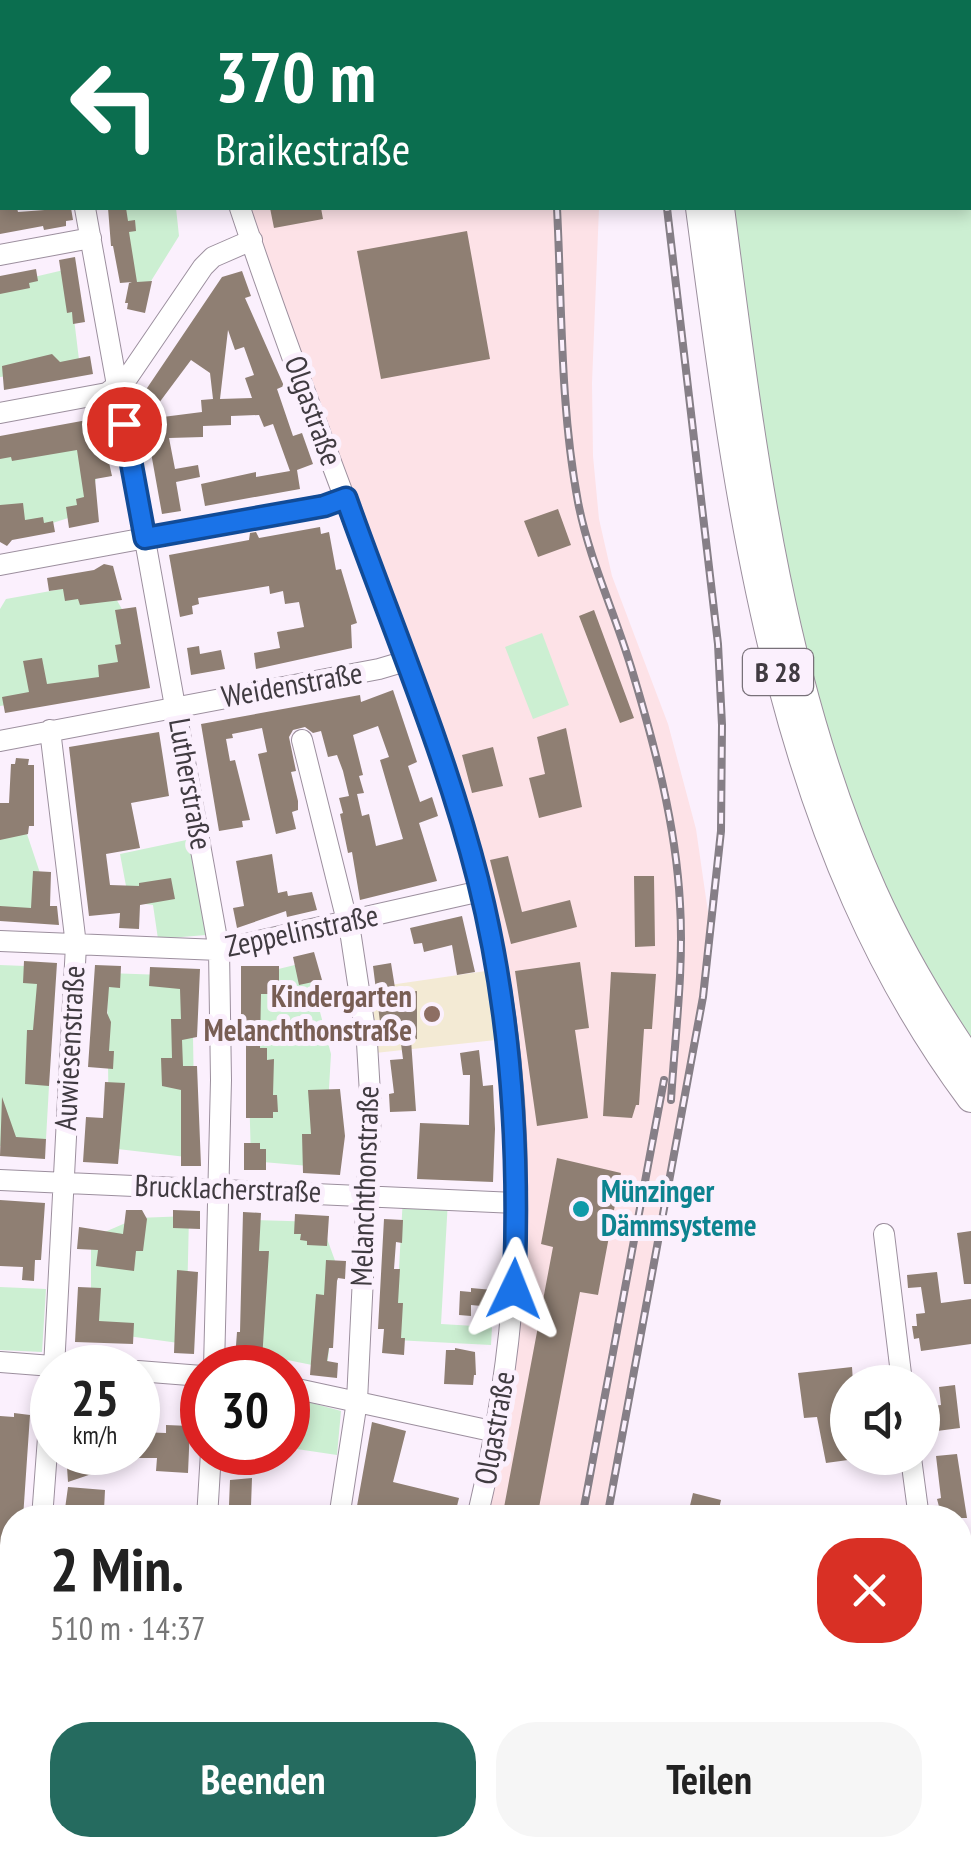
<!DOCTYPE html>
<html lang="de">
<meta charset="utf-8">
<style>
body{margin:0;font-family:"PT Sans Narrow",sans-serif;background:#f6f6f6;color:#222;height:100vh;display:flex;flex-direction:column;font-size:38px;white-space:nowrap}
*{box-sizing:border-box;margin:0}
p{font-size:32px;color:#767676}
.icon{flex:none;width:55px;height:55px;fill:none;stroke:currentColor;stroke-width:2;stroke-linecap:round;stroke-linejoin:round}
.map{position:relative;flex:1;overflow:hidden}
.details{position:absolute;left:0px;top:1505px;width:972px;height:352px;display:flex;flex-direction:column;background:#fff;border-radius:40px 40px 0 0;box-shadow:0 5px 15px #0003}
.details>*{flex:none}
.guide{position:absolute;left:0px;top:0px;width:972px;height:210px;box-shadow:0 5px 15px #0003;background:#0b6e4f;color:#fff;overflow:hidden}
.buttons{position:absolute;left:830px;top:1365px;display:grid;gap:20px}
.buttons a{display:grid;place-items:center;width:110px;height:110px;border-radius:50%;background:#fff;box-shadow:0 5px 15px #0003;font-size:50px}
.speed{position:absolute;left:30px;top:1345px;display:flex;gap:20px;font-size:50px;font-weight:700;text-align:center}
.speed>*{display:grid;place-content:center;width:130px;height:130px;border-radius:50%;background:#fff;box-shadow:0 5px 15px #0003;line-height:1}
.speed small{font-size:25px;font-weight:400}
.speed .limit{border:15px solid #d22;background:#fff;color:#111}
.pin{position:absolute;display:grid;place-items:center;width:85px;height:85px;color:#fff;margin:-42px;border:5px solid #fff;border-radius:50%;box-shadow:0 2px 10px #0007}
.me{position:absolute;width:110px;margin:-55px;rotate:2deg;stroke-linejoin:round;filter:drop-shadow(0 0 8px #0008)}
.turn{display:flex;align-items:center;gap:35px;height:210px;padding:0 50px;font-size:45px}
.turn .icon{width:130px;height:130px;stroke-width:2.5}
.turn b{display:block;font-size:70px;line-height:85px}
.round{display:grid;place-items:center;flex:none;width:105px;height:105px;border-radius:40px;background:#f6f6f6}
.overview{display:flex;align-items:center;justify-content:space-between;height:170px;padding:0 50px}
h1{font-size:60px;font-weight:700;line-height:75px}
.primary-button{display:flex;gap:20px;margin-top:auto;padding:20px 50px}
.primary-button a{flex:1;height:115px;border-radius:40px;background:#256b5f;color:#fff;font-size:40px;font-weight:700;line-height:115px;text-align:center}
.primary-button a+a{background:#f6f6f6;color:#222}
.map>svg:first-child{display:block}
.industrial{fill:#fde2e7}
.education{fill:#f3ead4}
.green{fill:#ccefd2}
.building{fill:#8f7f73;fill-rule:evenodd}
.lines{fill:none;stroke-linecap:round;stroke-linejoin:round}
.minor-casing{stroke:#9c8f9e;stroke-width:22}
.highway-casing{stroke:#9c8f9e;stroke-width:30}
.minor{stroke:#fff;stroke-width:20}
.highway{stroke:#fff;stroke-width:28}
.rail-casing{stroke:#867f87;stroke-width:8}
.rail{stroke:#fbf0fd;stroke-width:4;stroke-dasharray:11;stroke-linecap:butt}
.route-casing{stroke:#114b97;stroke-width:25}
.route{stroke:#1a73e8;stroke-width:18}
.education-dot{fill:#8d6e63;stroke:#fbf0fd;stroke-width:4}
.culture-dot{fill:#0f9aa8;stroke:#fbf0fd;stroke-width:4}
.labels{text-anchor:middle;stroke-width:10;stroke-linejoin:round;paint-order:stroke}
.shield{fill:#fbf0fd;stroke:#787179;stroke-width:2.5}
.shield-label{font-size:28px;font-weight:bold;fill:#403b41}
.street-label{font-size:30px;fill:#403b41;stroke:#fbf0fd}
.education-label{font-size:30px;font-weight:bold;fill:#785e54;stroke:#fbf0fd;text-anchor:end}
.culture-label{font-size:30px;font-weight:bold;fill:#0d838f;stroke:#fbf0fd;text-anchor:start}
</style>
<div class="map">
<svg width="971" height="1857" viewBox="0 0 971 1857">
<rect width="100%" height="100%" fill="#fbf0fd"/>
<path class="industrial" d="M240,208h359l-7,175 1,73 6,63 13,57 56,148 28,105 15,104 -8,64 -96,520h-130l40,-329 -40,-313z"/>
<path class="education" d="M486,971l10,69 -121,13 -6,-65z"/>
<path class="green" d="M971,150v896l-91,-161 -48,-129 -56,-228 -45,-320h239z
M117,208h59l3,28 -41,66 -13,-37z
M68,269l12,99 -80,9v-92z
M92,428l8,40 -16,45 -44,14 -40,1v-81z
M106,581l21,37 4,34 -44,40 -87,14v-97l6,-10z
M542,633l27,72 -36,14 -28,-72z
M0,814l22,5 20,60 3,36 -45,-2z
M191,839l15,96 -48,4 -5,-34 -24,-3 -9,-48z
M307,962l24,92 -3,51 4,63 -81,-7 -5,-184z
M0,965l50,2 -18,109 17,10 -3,53 -27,9 -19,-2z
M107,973l85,3 3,182 -86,-10z
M403,1197l45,3 -7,124 51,3 -1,18 -96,-5z
M189,1216l-3,128 -95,-13v-93l46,-20z
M254,1220l67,2 17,47 -11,99 -79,-16z
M0,1287l46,2 -4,63 -42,-2z
M301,1400l40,11 -4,44 -47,-7z"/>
<path class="building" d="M0,208h17l1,4 53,-4 2,12 -7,1v5l-22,4 -1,-4 -43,8z
M108,208h18l2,13 7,-1 1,11 -7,1 8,50 15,-1 -7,32 -18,-4 1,-6h-3l4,-20 3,-1 -12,1 -7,-37h-2z
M270,208h51l2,11 -49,9z
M467,231l23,128 -109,20 -24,-128z
M75,257l10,65 -12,2 -1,-12 -5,1 -8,-53z
M36,269l2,12 -9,2 1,5 -30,6v-18z
M242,271l9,25 -6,2 39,88 -7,3 16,47 9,-3 11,31 -16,6 3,19 -95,17 -4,-22 55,-12v5l34,-6 -17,-47 -9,3 -5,-12 -28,1v9l-28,1v11l-34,1 6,31 23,-4 2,12 -24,5 5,29 -19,3 -21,-117 81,-120zM228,330l7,20 9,-3 10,28 -9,3 7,20 -32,1zM191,360l19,13 3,26 -12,1 1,12 -55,7z
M52,354l8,8 30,-6 3,18 -89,16 -2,-24z
M98,418l4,18h-5l3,23 8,-1 4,18 -17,3 4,43 -30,6 -3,-21 11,-2 -1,-6 8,-2 -7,-47 -65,11 -1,-4 -11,2v-23z
M23,503l2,17 18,-3 1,6 9,-2 2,11 -43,8 -5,6 -7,-4v-37z
M558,509l13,36 -33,12 -14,-36z
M320,527l1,7 8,-2 7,38 5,-1 16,54 -6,2 1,23 -96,21 -2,-16 26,-5 -3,-16 27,-5 -5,-25 -14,2 -2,-13 -13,3 -1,-8 -71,12 1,6 -7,2 1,8 -13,3 -11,-62 80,-15 1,-7 6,-1 3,6z
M104,564l9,2 9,34 -42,5 -2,-6 -13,2 -2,-12 -14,2 -2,-13 47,-8z
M136,607l14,81 -145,25 -3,-16 27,-5 -6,-31 19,-3 5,26 52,-7 -1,-12 20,-3 -3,-17 6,-1 -6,-34z
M594,610l40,108 -14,5 -41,-107z
M199,646l1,8 21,-4 4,19 -34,6 -4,-27z
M393,690l24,72 -9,4 12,36 12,-5 6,19 -19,7 18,58 -77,19 -8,-48 -4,1 -8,-39 3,-1 -4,-15 10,-2 -6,-25 -6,-16 -9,2 -7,-26 -8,2 -8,-6 -12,3 -4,7 7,34 -5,1 7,29v9l-6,2 4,17 -20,5 -18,-80 9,-2 -5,-24 -30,6 1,4 -7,1 4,22 5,-1 15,60 -8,1 1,6 -24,4 -18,-107 159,-29 1,7zM378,726l11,31 -9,3 23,79 -27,7 -7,-32 -7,2 -5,-22 7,-1 -5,-17 4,-1 -10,-40z
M566,728l16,79 -43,11 -10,-40 16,-4 -8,-37z
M159,732l10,64 -38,7 9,45 -34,6 4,31 29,1v-3l32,-5 4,21 -35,6 -1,24 -20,-1 1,-15 -31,3 -20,-169z
M493,747l10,39 -31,7 -10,-38z
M16,758l13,1 -1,6h6v61h-5l-1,8 -28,6v-37h9l2,-39h4z
M272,854l6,39 9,-2 1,5 24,-4 5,18 -30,7 -1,-6 -49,17 -4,-20 11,-2 -8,-45z
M508,856l14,56 48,-12 7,27 -66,17 -21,-84z
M33,871l18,1 -1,34h7l2,19 -59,-4v-15l31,2z
M634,876h20l1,70 -20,1z
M462,916l13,56 -18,3 -5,-30 -28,7 -2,-9 -8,1 -4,-16z
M314,952l8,28 -23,5 -6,-28z
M24,961l33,2 -8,123 -24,-2 2,-54h6l4,-46 -14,-1z
M580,962l9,66 -14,2 13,88 -51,8 -22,-155z
M391,963l5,31 21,-3v48l-6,1 5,71 -26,1 -1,-18 5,-1 -4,-33 13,-1 -3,-23 -18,2 -9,-72z
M95,965l26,1 -1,22 -11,-1 -2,26 4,9 -2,29h5l-1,18 -25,-2z
M241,966h38v28h-18l-1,54h7v12l7,-1 -1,36h4l1,17h-5v6h-27v-87h-5z
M150,967l50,2 -3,68 -15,3 1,26h14l4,100h-20v-76l-19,-4 -1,-28h11l-1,-39h10l-1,-30 -31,-3z
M611,972l45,2 -4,55h-8l-5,76h-3l-4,13 -29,-2z
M479,1050l4,36 10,-1 2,44 -2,53 -76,-3 3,-56 49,2 1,-50h-7l-3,-22z
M105,1082l20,1 -7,81 -35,-2 3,-45 17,1z
M340,1089l5,47 -5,39 -37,-2 -1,-39h9l-3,-44z
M2,1097l14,40 30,2 -1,20 -45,-3z
M244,1143h16v6h6v21h-22z
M557,1158l64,15 -23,122 -18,-3 -43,226h-35l51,-271 -12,-3z
M0,1200l45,3 -4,57h-6l-1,21 -12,-1 1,-13 -23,-1z
M126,1210h16l5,9 -4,32h-7l-2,20 -38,-5 2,-16 -21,-1 2,-22 44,7z
M173,1210l27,1v18l-27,-1z
M243,1212l18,1 -2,38h10l-7,109 -27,-1 2,-27h3z
M295,1214l34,2 -2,30 -20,-1v-4l-7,-1 1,-6h-7z
M384,1219l19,1 -1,23 -6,-1 -2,27h6l-2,34h5l-2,35h4l-1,17 -22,-2 2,-24h-6z
M971,1231v53h-7l-7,-51z
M326,1260l20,1 -1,18 -7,-1 -1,3 -4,67h-4l-2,13 11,2 -1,15 -27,-3 6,-81 8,1z
M177,1270l21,2 -4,82 -20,-1z
M937,1272l4,31 30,-4v45l-50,7 -2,-13 -5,1 -2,-13h5l-1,-12 9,-1 -4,-26 -13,1 -1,-13z
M78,1287l23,1 -2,33 35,2 -1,21 -58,-2z
M471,1288l22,2 -1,17 -21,-2v11l-12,-1 1,-24 11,1z
M455,1348l20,4 1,23h-2l-1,10 -29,-1 2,-34h9z
M852,1367l1,15h-5v78l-22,3 -9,-46 -13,1 -6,-45z
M955,1385l5,43 -23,3 1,-12 -4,1 -2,-14 9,-1 -2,-18z
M14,1413l16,2 -7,103h-11v63l-12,-1v-164l14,1z
M372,1422l34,9 -13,51 66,16 -5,20h-53l-44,-12z
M166,1425l24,1 -2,47 -32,-2 1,-13h-18l-71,24 -2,-30h72v-20l28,1z
M957,1454l10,64h-25l-5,-19 4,-1 -5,-42z
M252,1478l-1,28 -22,-1 1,-25z
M68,1487l37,3 -1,20 -20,-1 -1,8 -19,-1z
M693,1493l28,7 -4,18h-30z
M3,1589l9,1v68h-12z
M12,1781v64h45l-16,12h-41v-67z"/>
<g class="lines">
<g class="minor-casing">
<path id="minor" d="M47,0l1,2
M201,0v2
M0,106l2,-1
M85,208l134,742 2,130 -7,288
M240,208c45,135 97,269 147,403 41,109 82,217 105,331 40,190 30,387 -15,576
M0,255l91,-17
M0,413l107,-20 21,-16 75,-110 10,-10 39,-17
M0,565l324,-60 22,-6
M50,730l26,215 -22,423
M302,740l49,197 16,106 4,68 -14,290 -18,117
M0,741l379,-72 27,-8
M0,941l219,9 262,-59
M0,1180l517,23
M884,1234l18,148
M0,1362l78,6
M138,1371l64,5
M288,1387l208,45
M911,1458l8,60
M42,1518l10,-134
M207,1518l4,-66
M960,1630l11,-3
M0,1674l12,2
M960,1745l11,37
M0,1772l12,-23
M214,1845l13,12
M429,1845l12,12
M361,1857l11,-12
M632,1857l7,-12"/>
</g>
<g class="highway-casing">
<path id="highway" d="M673,0l1,2
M694,0v2
M700,208c41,309 79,632 271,890
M720,208c30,229 57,471 153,684 27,60 61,117 98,171"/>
</g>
<use href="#minor" class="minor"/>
<use href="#highway" class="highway"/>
<g class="rail-casing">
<path id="rail" d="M523,0v2
M649,0l1,2
M557,208c5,97 3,198 21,294 11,57 36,109 53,165 23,76 45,157 49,237 4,65 -5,131 -9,196
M582,1518l82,-438
M607,1518l96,-521 18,-166 1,-106 -4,-81 -51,-436
M557,1857l2,-12"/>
</g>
<use href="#rail" class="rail"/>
</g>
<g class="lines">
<g class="route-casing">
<path id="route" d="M124,424l21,114 179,-32 22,-8c45,127 99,252 132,382 34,135 42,272 36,409"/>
</g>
<use href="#route" class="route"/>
</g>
<circle class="education-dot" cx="432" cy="1014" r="10"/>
<circle class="culture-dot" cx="581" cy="1209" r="10"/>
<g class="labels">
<rect class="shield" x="743" y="649" width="70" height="46" rx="8"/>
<g class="shield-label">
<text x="778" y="682">B 28</text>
</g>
<g class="street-label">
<text transform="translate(313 411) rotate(70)" y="10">Olgastraße</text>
<text transform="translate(292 685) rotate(-10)" y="10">Weidenstraße</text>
<text transform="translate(190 784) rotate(80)" y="10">Lutherstraße</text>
<text transform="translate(302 931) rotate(-12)" y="10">Zeppelinstraße</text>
<text transform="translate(70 1048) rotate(-87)" y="10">Auwiesenstraße</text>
<text transform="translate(365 1186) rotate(-88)" y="10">Melanchthonstraße</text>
<text transform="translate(228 1189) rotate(2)" y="10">Brucklacherstraße</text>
<text transform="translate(495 1428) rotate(-80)" y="10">Olgastraße</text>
</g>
<g class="education-label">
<text x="412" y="1007">Kindergarten<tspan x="412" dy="34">Melanchthonstraße</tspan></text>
</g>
<g class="culture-label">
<text x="601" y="1202">Münzinger<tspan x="601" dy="34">Dämmsysteme</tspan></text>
</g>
</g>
</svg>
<div class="buttons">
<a><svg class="icon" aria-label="sound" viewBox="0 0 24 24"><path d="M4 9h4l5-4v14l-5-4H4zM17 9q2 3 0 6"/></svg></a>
</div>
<div class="speed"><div>25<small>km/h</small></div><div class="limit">30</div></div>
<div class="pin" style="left:124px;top:424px;background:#d93025"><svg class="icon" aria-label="arrive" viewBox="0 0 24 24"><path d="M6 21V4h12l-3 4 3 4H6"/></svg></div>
<svg class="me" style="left:514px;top:1289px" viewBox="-20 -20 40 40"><path d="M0-17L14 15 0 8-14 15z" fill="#1a73e8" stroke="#fff" stroke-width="4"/></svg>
<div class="guide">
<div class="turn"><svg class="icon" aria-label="left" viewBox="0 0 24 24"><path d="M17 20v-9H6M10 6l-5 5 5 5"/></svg><div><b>370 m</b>Braikestraße</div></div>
</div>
<section class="details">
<div class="overview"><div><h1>2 Min.</h1><p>510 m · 14:37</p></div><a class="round" style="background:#d93025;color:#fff"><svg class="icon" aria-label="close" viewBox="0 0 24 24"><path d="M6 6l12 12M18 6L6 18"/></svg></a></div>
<div class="primary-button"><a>Beenden</a><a>Teilen</a></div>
</section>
</div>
